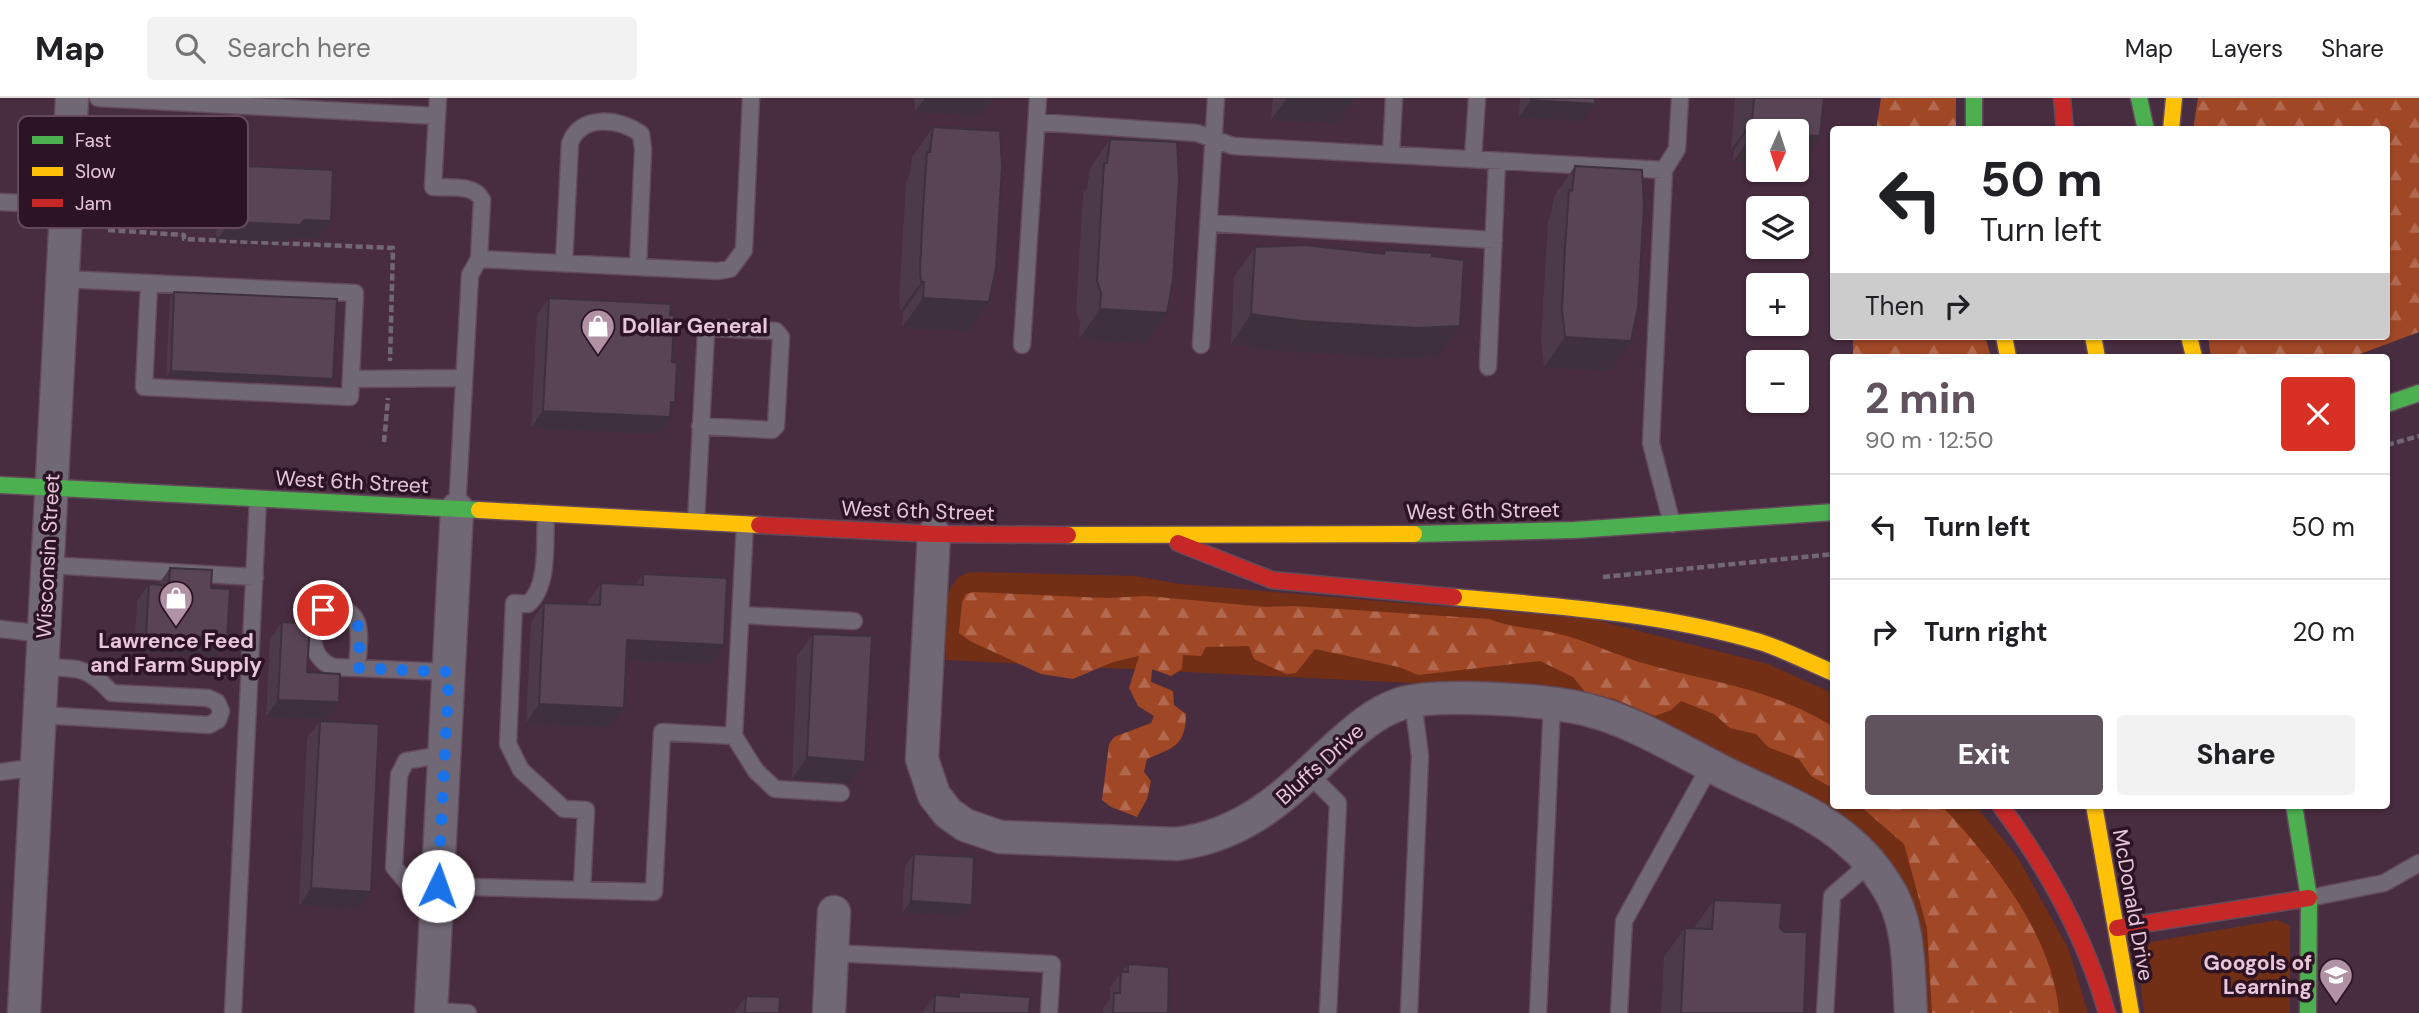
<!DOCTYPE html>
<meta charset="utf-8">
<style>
body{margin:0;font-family:"DM Sans",sans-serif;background:#f2f2f2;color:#202124;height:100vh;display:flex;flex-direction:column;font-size:26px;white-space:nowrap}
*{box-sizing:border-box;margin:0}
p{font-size:23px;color:#757577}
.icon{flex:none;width:38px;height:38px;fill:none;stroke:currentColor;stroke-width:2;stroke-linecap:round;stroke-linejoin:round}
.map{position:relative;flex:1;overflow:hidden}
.side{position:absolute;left:1830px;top:256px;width:560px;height:455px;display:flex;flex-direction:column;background:#fff;border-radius:7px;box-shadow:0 2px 5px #0004}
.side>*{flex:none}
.top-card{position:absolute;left:1830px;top:28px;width:560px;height:214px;border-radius:7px;box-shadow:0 2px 5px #0004;background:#fff;color:#202124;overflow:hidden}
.needle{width:46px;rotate:183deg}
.tools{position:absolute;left:1746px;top:21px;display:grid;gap:14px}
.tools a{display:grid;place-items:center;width:63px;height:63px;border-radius:7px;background:#fff;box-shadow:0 2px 5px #0004;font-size:35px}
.pin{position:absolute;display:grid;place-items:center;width:60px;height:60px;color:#fff;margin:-30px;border:4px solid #fff;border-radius:50%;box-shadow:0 2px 7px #0007}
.me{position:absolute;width:77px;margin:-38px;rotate:3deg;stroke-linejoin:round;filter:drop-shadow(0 0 5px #0008)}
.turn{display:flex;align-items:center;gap:24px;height:147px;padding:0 35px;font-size:32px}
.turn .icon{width:91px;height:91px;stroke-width:2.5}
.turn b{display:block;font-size:49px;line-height:60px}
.then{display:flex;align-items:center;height:66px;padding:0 35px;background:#0003;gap:14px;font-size:26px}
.round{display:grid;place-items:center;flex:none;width:74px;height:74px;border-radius:7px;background:#f2f2f2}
.overview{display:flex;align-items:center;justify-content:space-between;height:119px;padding:0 35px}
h1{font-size:42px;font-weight:800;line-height:52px;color:#61535e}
.primary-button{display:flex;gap:14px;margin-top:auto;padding:14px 35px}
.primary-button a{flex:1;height:80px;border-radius:7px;background:#61535e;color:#fff;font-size:28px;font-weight:800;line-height:80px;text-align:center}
.primary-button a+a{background:#f2f2f2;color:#202124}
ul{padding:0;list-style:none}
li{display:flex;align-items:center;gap:21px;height:105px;padding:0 35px;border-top:2px solid #e0e0e0}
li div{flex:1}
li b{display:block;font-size:26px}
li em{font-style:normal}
header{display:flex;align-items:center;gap:42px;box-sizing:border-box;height:98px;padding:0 35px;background:#fff;border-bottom:2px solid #e0e0e0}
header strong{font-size:33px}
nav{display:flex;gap:38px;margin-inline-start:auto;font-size:24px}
.search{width:490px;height:63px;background:#f2f2f2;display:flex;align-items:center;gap:18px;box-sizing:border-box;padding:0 24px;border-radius:7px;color:#757577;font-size:26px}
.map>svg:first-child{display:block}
.grass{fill:#722f15}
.forest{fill:url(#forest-firs)}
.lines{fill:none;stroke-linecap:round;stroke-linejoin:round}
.lane-casing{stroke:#634a5a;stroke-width:19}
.street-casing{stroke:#634a5a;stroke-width:35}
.fast-casing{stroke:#634a5a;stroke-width:19}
.slow-casing{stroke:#634a5a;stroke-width:19}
.jam-casing{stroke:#634a5a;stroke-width:19}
.path{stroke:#726875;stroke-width:4.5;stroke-dasharray:7 3.5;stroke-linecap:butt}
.lane{stroke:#706875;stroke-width:16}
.street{stroke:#706875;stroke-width:32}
.fast{stroke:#4caf50;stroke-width:16}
.slow{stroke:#ffc107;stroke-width:16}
.jam{stroke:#c62828;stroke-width:16}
.wall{fill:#4d3a49}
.shaded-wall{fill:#3e303c}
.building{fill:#594455;stroke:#3e303c;stroke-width:2}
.route{stroke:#1a73e8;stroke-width:12;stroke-dasharray:0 21.6}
.labels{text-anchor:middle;stroke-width:7;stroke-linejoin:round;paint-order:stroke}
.poi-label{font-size:21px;font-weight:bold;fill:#e9c7db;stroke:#2c1424;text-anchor:start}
.street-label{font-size:21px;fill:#e9c7db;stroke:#2c1424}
.key{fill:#2c1424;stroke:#654a5b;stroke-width:2}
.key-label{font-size:19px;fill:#e9c7db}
</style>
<header>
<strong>Map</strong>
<div class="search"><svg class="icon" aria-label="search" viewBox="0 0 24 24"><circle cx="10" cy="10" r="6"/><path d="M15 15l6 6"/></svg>Search here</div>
<nav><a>Map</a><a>Layers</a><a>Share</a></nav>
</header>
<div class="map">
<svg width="2419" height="915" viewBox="0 0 2419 915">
<defs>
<pattern id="forest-firs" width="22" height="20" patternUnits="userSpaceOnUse" patternTransform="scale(1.75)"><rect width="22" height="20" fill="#a04826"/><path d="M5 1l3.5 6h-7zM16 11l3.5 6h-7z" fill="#b2694f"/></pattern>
</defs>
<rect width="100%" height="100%" fill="#482c3f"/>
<path class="grass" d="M974,474l161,4 45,8 412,35 176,45 66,30v111h141l43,53 50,90 20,65h-161l-5,-73 -7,-30 -25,-44 -339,-176 -605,-30c1,-27 -10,-86 28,-88z
M2277,822l13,6v87h-146l-6,-55 13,-16z"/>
<path class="forest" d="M1881,0h75v31l-80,1z
M2198,0h221v234l-67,25h-141l-3,-21h179v-206h-194z
M1853,238h132l6,21h-138z
M974,494l132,6 41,-2 119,11 28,-1 195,13c25,10 51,9 78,17 29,9 56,22 86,30 68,18 118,23 181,61v62l-23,-13 -12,-17 -31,-12 -12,-13 -26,-6 -16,-14 -33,-13 -10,9 -16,6 -40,-17 -30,-7 -12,-15 -33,-16 -122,14 -19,-8 -84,-18 -19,24 -10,1 -32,-15 -5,-13 -43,1 -5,9 -18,-1 -1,14 -11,7 -19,-7 -1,13 22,9 1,14 12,9c-1,33 -12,33 -39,45l-3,13 7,9 -4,18 -10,18 -26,-10 -9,-7 7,-56 5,-7 37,-14 3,-7 -16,-10 -9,-18 10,-32 -26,6 -40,17 -32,-5 -71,-33 -11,-8 3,-31 4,-8z
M1859,707h82c51,55 112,130 118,208h-127l-5,-85 -23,-84z"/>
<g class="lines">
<g class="lane-casing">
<path id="lane" d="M98,0l339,18
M438,0l-5,89c16,1 42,-3 49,13l-3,59 -9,16 -13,234
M1037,24l160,11 36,13 431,24
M1391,56l3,-56
M1473,61l4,-61
M0,104l66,3
M1209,125l285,17
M479,161l239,12 12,-2 14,-19 7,-152
M564,165l6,-120c11,-29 49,-25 71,-9l2,15 -5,118
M63,181c97,5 195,9 292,14l-5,104 -206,-10 5,-104
M1022,247l16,-247
M1201,247l15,-247
M1488,269l9,-206
M351,281l113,-1
M546,416c-2,27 4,71 -18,90l-14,-1 -6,141 13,26 43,39 22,1 -4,79
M696,423l10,-189 4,-4 66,3 5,6 -5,89 -4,4 -72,-4
M745,426l-11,212 22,35 19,18 66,4
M1672,426l-21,-81 13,-273 13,-21 3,-51
M48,467l207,12
M741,517l113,6
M0,531l44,5
M357,570c2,-31 11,-65 -34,-58 -15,18 -14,48 10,57l116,5
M40,617l169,10 9,-5 3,-9 -4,-9 -9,-4 -96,-5c-26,-28 -34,-24 -70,-26
M0,674l37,-5
M1309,676l29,29 -10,210
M438,788l216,6 8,-160 72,4
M437,798l-22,-4 -21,-25 5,-92 7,-14 39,-7
M2309,800l75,-15 35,-20
M832,855l220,11 -3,49
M431,913l37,2
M233,915l25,-514
M1409,915l11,-257 -7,-55
M1538,915l14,-309
M1619,915l5,-92 86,-155
M1825,915l7,-117 38,-33"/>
</g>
<g class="street-casing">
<path id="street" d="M934,436l-12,225 12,36 14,18 17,12 35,12 176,7c67,-8 108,-47 155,-92 21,-19 42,-39 69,-48 35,-12 146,-4 184,5 48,11 95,41 139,63 41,21 90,38 125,69 15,12 28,28 38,44 25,37 22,85 25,128
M24,915l48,-915
M431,915l26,-504
M829,915l5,-101"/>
</g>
<g class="fast-casing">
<path id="fast" d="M1974,0v32
M2139,0l7,32
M2387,306l32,-11
M0,387l479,25
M1414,436l161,-4 259,-18
M2294,707l15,93 -1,115"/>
</g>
<g class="slow-casing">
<path id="slow" d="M2171,32l3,-32
M2004,238l4,21
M2093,238l4,21
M2189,238l5,21
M479,412l280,15
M1068,437l346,-1
M1454,499c103,9 206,16 306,45 25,8 50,21 74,31
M2094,707l37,208"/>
</g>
<g class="jam-casing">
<path id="jam" d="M2062,0l3,32
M759,427l175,9 134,1
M1178,445l94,37 182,17
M2000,707c48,64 85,131 107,208
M2117,830l192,-30"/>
</g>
<path class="path" d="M108,132l76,5v4l209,9 -3,113
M384,344l4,-44
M2387,347l32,-9
M1603,479l231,-23"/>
<use href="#lane" class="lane"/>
<use href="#street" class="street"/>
<use href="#fast" class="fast"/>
<use href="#slow" class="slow"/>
<use href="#jam" class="jam"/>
</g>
<path class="wall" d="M914,0h80l-13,18 -66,-4z
M1273,0h83l-18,26 -67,-4z
M1520,0h75l-12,23 -64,-4z
M1735,0h89l-25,68h-2v-35h-38v33l-26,-2 1,-12h-3z
M933,29l56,175 -21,30 -66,-4 1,-16h-3l-1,-12 7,-118 3,-5 3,-20z
M1110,41l57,174 -21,30 -67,-4 1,-16 -4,-12 7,-118 4,-5 3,-20z
M203,66l116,74 -27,-1 -4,5 -70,-3 -3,-7 -27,-1 3,-50z
M1575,68l35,205 -66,-4 -3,-28 7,-119 3,-5 3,-19z
M1255,149l127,7 3,-4 47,6 28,70 -21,30 -43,2 -116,-7 -49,-7 3,-67z
M174,194l159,87 -4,6 -163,-8 4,-79z
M549,200l121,17v102l-12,17 -127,-6 6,-113z
M170,470l41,20 4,68 -81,-5 3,-50 12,-17 9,1z
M643,476l81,71 -13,19 -85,-4 -16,67 -84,-4 5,-101 13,-19 44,2v-3l13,-19 34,2z
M282,524l25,50 32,30 -12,17 -61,-2 4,-78z
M813,536l52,128 -15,22 -58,-5 5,-123z
M320,623l39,188 -60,-3 8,-168z
M914,756l58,51 -8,11 -62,-3 3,-47z
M1714,802l66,28 24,85h-143l3,-56 21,-29h9z
M1128,866l40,49h-65v-5l7,-9v-12z
M959,894l70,21h-106l12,-18 21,2z
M746,898l33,17h-45z"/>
<path class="shaded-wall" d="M925,0h69l-13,18 -66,-4z
M1287,0h69l-18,26 -67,-4z
M1531,2l64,4 -12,17 -64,-4z
M1752,22h3l-21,30h-3z
M1754,34h5v32l-26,-2z
M1797,37l23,1 -21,30h-2z
M200,115l27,2 -12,17 -27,-1z
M304,122l27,1 -12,17 -27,-1 -4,5 -70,-3 12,-17z
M921,184h3l-21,30h-3z
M923,200l66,4 -21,30 -66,-4z
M1100,211l67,4 -21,30 -67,-4z
M1251,216l209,12 -21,30 -43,2 -116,-7 -49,-7z
M1565,239l66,4 -21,30 -66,-4z
M171,273l162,8 -4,6 -163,-8z
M671,304h4l-10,15h5l-12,17 -127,-6 12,-17z
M146,536l81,4 -12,18 -81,-5z
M627,542l97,5 -13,19 -97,-5z
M278,602l61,2 -12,17 -61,-2z
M539,606l85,4 -14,19 -84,-4z
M807,659l58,5 -15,22 -58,-5z
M311,790l60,4 -12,17 -60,-3z
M911,803l61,4 -8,11 -62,-3z"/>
<path class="building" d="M1531,0h64v6l-64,-4z
M1754,0h70l-4,38 -23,-1v-4l-43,1 1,-12h-3z
M933,29l67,4 2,35 -6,102 -7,34 -66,-4 1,-16h-3l-1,-12 3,-60 4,-58h3z
M1110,41l67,3 2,36 -6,102 -6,33 -67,-4 1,-16 -4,-12 7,-118h3z
M203,66l130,6 -2,51 -27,-1 -4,5 -70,-3 -3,-7 -27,-2z
M1575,68l67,4 2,35 -6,102 -7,34 -66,-4 -3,-28 3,-61 4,-58 3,1z
M1305,147l79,9 1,-4 47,3v3l32,4 -4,66 -43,2 -116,-7 -50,-7 4,-67z
M174,194l163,7 -4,80 -162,-8z
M549,200l122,6 -1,11h4l-2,47 5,1 -2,39h-4l-1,15 -127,-6z
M170,470l42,2 -1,18 19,1 -3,49 -81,-4 3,-50 20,2z
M643,476l84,4 -3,67 -97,-5 -3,68 -85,-4 5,-101 56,2 1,-22 42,2z
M282,524l28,2 -3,48 33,2 -1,28 -61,-2z
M813,536l59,2 -7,126 -58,-5z
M320,623l59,3 -8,168 -60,-4z
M914,756l60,3 -2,48 -61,-4z
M1714,802l68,3 -2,25 4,4h23l-3,81h-123l4,-85 27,1z
M1128,866l41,3 -1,46h-55l1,-20h6l1,-21h7z
M959,894l71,5 -1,16h-95l1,-18 24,2z
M746,898l34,1 -1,16h-34z"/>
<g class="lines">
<path class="route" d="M323,512c45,-7 36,27 35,58l91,4 -11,214"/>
</g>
<defs>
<g id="shop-pin" transform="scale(1.75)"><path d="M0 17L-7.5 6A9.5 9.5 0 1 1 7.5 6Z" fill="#b191a4" stroke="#2c1424"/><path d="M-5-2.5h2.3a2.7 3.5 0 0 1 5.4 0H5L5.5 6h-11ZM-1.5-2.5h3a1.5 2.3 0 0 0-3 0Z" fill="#fff"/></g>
<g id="school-pin" transform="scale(1.75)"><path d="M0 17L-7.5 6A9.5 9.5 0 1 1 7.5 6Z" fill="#b191a4" stroke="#2c1424"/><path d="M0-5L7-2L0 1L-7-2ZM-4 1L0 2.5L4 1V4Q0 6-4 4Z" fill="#fff"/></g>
</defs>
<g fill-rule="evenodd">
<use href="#shop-pin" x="598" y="228"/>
<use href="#shop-pin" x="176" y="500"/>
<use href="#school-pin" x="2336" y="877"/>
</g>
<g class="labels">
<g class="poi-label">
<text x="622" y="235">Dollar General</text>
<text x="176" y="550" text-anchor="middle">Lawrence Feed<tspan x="176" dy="24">and Farm Supply</tspan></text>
<text x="2312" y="872" text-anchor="end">Googols of<tspan x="2312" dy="24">Learning</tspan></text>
</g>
<g class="street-label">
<text transform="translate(352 384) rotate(3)" y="7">West 6th Street</text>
<text transform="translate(918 413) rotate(2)" y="7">West 6th Street</text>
<text transform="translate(1483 413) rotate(-1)" y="7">West 6th Street</text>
<text transform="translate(48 458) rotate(-87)" y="7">Wisconsin Street</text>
<text transform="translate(1320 666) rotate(-42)" y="7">Bluffs Drive</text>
<text transform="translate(2133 807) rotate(80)" y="7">McDonald Drive</text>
</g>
</g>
<rect x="18" y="18" width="230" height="112" rx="10" class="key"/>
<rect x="32" y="38" width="31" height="8" fill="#4caf50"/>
<rect x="32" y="69" width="31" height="9" fill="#ffc107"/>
<rect x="32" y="101" width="31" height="8" fill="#c62828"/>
<g class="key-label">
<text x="75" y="49">Fast</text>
<text x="75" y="80">Slow</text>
<text x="75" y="112">Jam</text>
</g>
</svg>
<div class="tools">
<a><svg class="needle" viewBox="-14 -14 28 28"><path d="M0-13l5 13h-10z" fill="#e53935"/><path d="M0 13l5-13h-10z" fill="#757577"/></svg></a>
<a><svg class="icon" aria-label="layers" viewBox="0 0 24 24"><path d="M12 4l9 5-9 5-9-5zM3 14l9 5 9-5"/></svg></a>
<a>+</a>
<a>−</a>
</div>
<div class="pin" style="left:323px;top:512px;background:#d93025"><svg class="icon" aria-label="arrive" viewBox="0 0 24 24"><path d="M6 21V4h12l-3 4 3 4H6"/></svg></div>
<svg class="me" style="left:438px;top:788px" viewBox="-20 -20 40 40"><circle r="19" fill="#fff"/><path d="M0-13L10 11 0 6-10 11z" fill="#1a73e8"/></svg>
<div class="top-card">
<div class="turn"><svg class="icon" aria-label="left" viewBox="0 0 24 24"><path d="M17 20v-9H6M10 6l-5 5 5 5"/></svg><div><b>50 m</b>Turn left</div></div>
<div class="then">Then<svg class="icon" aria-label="right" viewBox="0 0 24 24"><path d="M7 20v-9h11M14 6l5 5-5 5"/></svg></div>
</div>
<section class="side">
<div class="overview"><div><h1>2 min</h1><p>90 m · 12:50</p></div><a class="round" style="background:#d93025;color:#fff"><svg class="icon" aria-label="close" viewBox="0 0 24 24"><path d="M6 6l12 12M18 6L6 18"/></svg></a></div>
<ul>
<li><svg class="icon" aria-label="left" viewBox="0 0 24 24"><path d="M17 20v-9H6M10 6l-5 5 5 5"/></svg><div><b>Turn left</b></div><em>50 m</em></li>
<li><svg class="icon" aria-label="right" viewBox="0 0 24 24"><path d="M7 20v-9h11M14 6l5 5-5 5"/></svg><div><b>Turn right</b></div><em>20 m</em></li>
</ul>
<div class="primary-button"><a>Exit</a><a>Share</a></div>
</section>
</div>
